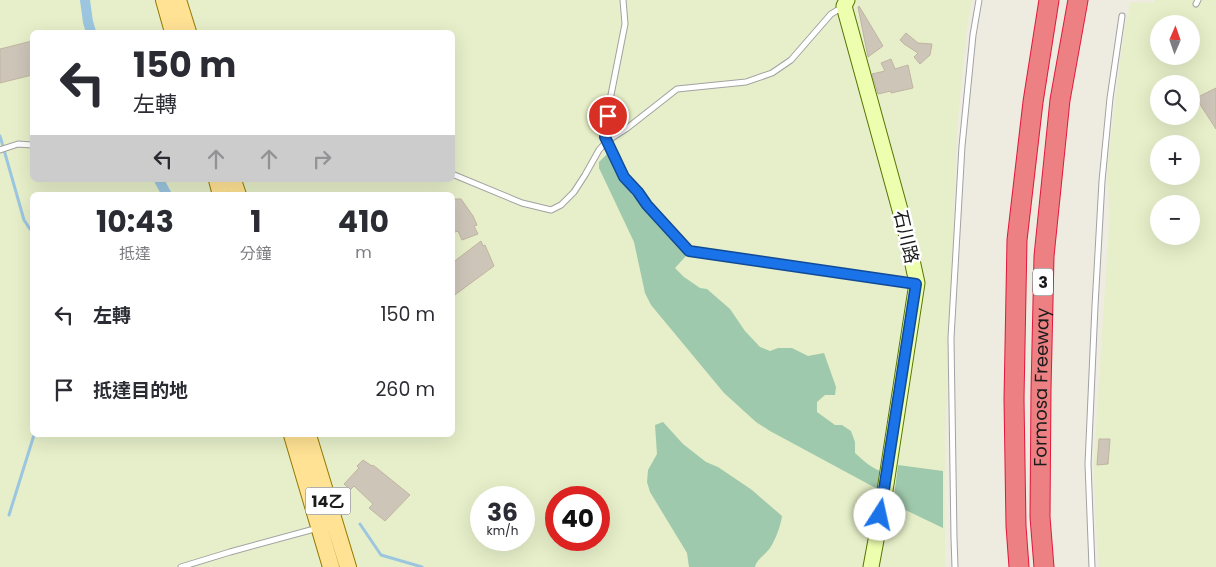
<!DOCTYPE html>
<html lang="zh-TW">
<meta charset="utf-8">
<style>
body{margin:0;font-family:Poppins,"Noto Sans TC",sans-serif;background:#f2f2f3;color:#2b2b33;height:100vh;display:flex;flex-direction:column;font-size:19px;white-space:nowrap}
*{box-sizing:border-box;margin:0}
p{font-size:16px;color:#7c7c81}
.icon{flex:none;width:28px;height:28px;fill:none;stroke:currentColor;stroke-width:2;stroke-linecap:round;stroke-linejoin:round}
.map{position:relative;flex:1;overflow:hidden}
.drawer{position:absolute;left:30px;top:192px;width:425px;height:245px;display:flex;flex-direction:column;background:#fff;border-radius:8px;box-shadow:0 5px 20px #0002}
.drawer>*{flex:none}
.banner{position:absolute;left:30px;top:30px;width:425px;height:152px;border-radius:8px;box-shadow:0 5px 20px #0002;background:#fff;color:#2b2b33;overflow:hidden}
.needle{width:32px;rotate:2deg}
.fabs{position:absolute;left:1150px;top:15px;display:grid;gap:10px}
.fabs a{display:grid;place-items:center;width:50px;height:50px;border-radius:50%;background:#fff;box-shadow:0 5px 20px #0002;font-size:25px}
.speed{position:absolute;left:470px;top:486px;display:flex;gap:10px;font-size:25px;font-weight:700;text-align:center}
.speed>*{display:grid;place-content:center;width:65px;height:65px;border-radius:50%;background:#fff;box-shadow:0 5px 20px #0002;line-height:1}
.speed small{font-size:12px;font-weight:400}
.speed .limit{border:8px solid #d22;background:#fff;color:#111}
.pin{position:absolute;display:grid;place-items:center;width:42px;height:42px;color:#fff;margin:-21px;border:2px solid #fff;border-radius:50%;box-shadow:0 1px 5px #0007}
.me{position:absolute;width:55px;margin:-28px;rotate:10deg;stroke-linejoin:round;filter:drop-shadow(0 0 4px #0008)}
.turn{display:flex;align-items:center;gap:18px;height:105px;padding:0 20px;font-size:22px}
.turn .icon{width:65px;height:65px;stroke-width:2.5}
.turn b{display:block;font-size:35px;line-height:42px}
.lanes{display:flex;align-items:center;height:48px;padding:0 20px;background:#0003;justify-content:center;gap:25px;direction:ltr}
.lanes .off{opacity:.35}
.eta{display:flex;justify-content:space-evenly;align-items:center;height:85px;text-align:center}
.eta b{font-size:30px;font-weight:700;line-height:35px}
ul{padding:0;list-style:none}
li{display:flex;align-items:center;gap:15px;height:75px;padding:0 20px}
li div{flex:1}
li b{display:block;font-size:19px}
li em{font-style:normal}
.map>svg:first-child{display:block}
.farmland{fill:#e6efc9;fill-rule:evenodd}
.cemetery{fill:#9fc9ac}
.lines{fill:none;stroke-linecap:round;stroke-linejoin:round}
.stream{stroke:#9cc6e0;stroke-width:3}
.canal{stroke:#9cc6e0;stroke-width:10}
.building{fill:#cec5b9;stroke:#c0b4a1}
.lane-casing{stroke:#a2a2a2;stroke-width:7}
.secondary-casing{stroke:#567500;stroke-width:17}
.primary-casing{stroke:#937900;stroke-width:18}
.highway-casing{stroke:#e2173c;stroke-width:21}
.lane{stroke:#fff;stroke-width:5}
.secondary{stroke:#edfeae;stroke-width:15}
.primary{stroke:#ffe294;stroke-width:16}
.highway{stroke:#ec8083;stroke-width:19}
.route-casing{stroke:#114b97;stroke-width:12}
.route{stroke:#1a73e8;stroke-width:9}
.labels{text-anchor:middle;stroke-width:5;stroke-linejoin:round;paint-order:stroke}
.shield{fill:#fff;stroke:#5f5f5f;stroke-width:1}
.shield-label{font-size:16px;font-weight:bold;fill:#1b1b1b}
.street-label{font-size:18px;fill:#1b1b1b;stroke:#fff}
</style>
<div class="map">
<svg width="1216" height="567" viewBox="0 0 1216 567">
<rect width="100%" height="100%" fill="#eeebe0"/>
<path class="farmland" d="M0,0h972l-5,25 -10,104 -12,312v126h-945zM32,32h420v148h-420zM32,195h420v240h-420zM481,498h43v42h-43zM556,498h43v42h-43z
M1155,0h61v567h-117l-4,-61 -1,-44 16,-252 -3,-39 17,-141 7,-28 23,1zM1159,24h32v32h-32zM1159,84h32v32h-32zM1159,144h32v32h-32zM1159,204h32v32h-32z"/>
<path class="cemetery" d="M608,153h3l8,19 13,23 8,2 39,45 7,14 -11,12 9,9 16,11 7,1 23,20 15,22 15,16 10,4 8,-3h14l16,8 16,-3 12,34 -1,8h-10l-8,7v10l18,13h7l9,6 4,11v11c9,8 17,16 29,19l-1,20 -113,-61 -14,-9 -32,-29 -73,-88 -6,-12 -11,-51 -35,-74v-6z
M663,422l20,22 23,18 12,5 34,23 30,26c-1,9 -7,25 -12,32 -5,7 -13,11 -15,19h-66l-2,-14 -37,-61 -3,-10 1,-12 9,-16 -2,-29z
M898,465l45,6v57l-50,-24z"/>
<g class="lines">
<path class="stream" d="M0,136l24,84 6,9 2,2
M9,515l25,-80
M360,524l21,31 41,12"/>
<path class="canal" d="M85,0l3,22 3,10
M159,180l8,15"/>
</g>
<path class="building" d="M859,6l24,40 -15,11 -10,-50z
M906,33l12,10 14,1 -2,11 -10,9 -6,-7 4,-4 -14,-9 -4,-4z
M32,41v34l-32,8v-34z
M891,59l4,10 13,-4 5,23 -22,5v-2l-13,3 -6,-20 13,-3 -4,-8z
M1216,88v41l-20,-31z
M452,199h9l12,17 4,9 -3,1 4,8 -16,6 -4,-9 -6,2z
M481,241l2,5 2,-1 9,21 -42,31v-34z
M1099,439h11l-2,25 -11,1z
M363,460l9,6 1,-1 37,30 -25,26 -16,-13 4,-4 -19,-18 -4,4 -6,-6 15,-16 -2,-2z"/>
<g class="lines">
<g class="lane-casing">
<path id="lane" d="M623,0l2,24 -16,81 -4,32 19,40 14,15 9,13 42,46 225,32
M1196,4l2,-4
M0,150l18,-6 14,1
M452,174l70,29 29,7 10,-5 13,-13 11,-17 14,-25 8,-9 19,-12 51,-40 69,-7 26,-9 19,-13 40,-46 10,-6
M181,567l49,-15 88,-24
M955,567l-1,-29 -3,-200 11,-192 11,-111 6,-35
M1092,567l-4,-103 7,-158 7,-125 8,-83 12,-82"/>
</g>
<g class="secondary-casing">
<path id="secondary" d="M847,0l-3,6 61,222 12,55 -33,214 -13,70"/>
</g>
<g class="primary-casing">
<path id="primary" d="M164,0l9,32
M178,0l10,32
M217,180l4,15
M233,180l5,15
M292,435l39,132
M308,435l40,132"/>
</g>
<g class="highway-casing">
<g id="highway">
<path d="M1019,567l-3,-41 -2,-127 3,-159 16,-138 16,-102"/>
<path id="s1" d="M1044,567l-4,-50 1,-127 3,-134 16,-156 18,-100"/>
</g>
</g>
<use href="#lane" class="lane"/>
<use href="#secondary" class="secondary"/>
<use href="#primary" class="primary"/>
<use href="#highway" class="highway"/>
</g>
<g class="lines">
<g class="route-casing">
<path id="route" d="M608,116l-3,21 19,40 14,15 9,13 42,46 227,33 -36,231"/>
</g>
<use href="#route" class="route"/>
</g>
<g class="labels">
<g class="shield">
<rect x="1033" y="268.5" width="20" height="27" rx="4"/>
<rect x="305.5" y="487.5" width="45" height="27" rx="4"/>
</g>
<g class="shield-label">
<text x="1043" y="288">3</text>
<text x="328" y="507">14乙</text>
</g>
<g class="street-label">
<text transform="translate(906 237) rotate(77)" y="6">石川路</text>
<text dy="6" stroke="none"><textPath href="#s1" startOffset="180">Formosa Freeway</textPath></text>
</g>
</g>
</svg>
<div class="fabs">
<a><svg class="needle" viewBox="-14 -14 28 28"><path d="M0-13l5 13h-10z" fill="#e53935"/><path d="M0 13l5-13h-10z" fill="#7c7c81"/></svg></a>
<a><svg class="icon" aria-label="search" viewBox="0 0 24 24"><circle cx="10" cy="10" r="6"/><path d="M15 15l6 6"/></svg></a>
<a>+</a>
<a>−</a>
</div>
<div class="speed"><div>36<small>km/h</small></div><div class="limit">40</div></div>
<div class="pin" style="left:608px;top:116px;background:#d93025"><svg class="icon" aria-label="arrive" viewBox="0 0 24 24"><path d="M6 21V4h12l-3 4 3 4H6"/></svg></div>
<svg class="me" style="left:880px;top:515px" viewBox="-20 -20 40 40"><circle r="19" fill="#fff"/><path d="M0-13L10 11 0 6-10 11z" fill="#1a73e8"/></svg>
<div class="banner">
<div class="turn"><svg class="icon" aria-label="left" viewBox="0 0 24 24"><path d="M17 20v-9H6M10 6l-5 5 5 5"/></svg><div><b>150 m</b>左轉</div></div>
<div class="lanes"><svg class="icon" aria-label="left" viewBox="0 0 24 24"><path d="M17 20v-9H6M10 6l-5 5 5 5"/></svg><svg class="icon off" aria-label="ahead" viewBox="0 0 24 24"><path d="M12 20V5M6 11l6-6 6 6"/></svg><svg class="icon off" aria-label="ahead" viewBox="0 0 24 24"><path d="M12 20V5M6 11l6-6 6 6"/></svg><svg class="icon off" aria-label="right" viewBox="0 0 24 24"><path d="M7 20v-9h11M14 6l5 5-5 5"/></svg></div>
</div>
<section class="drawer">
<div class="eta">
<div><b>10:43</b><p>抵達</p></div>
<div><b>1</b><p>分鐘</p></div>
<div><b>410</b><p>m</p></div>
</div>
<ul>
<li><svg class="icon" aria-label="left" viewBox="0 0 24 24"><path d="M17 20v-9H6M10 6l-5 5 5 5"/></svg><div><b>左轉</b></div><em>150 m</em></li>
<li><svg class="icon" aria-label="arrive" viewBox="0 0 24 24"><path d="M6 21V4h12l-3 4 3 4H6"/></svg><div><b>抵達目的地</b></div><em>260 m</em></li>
</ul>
</section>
</div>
